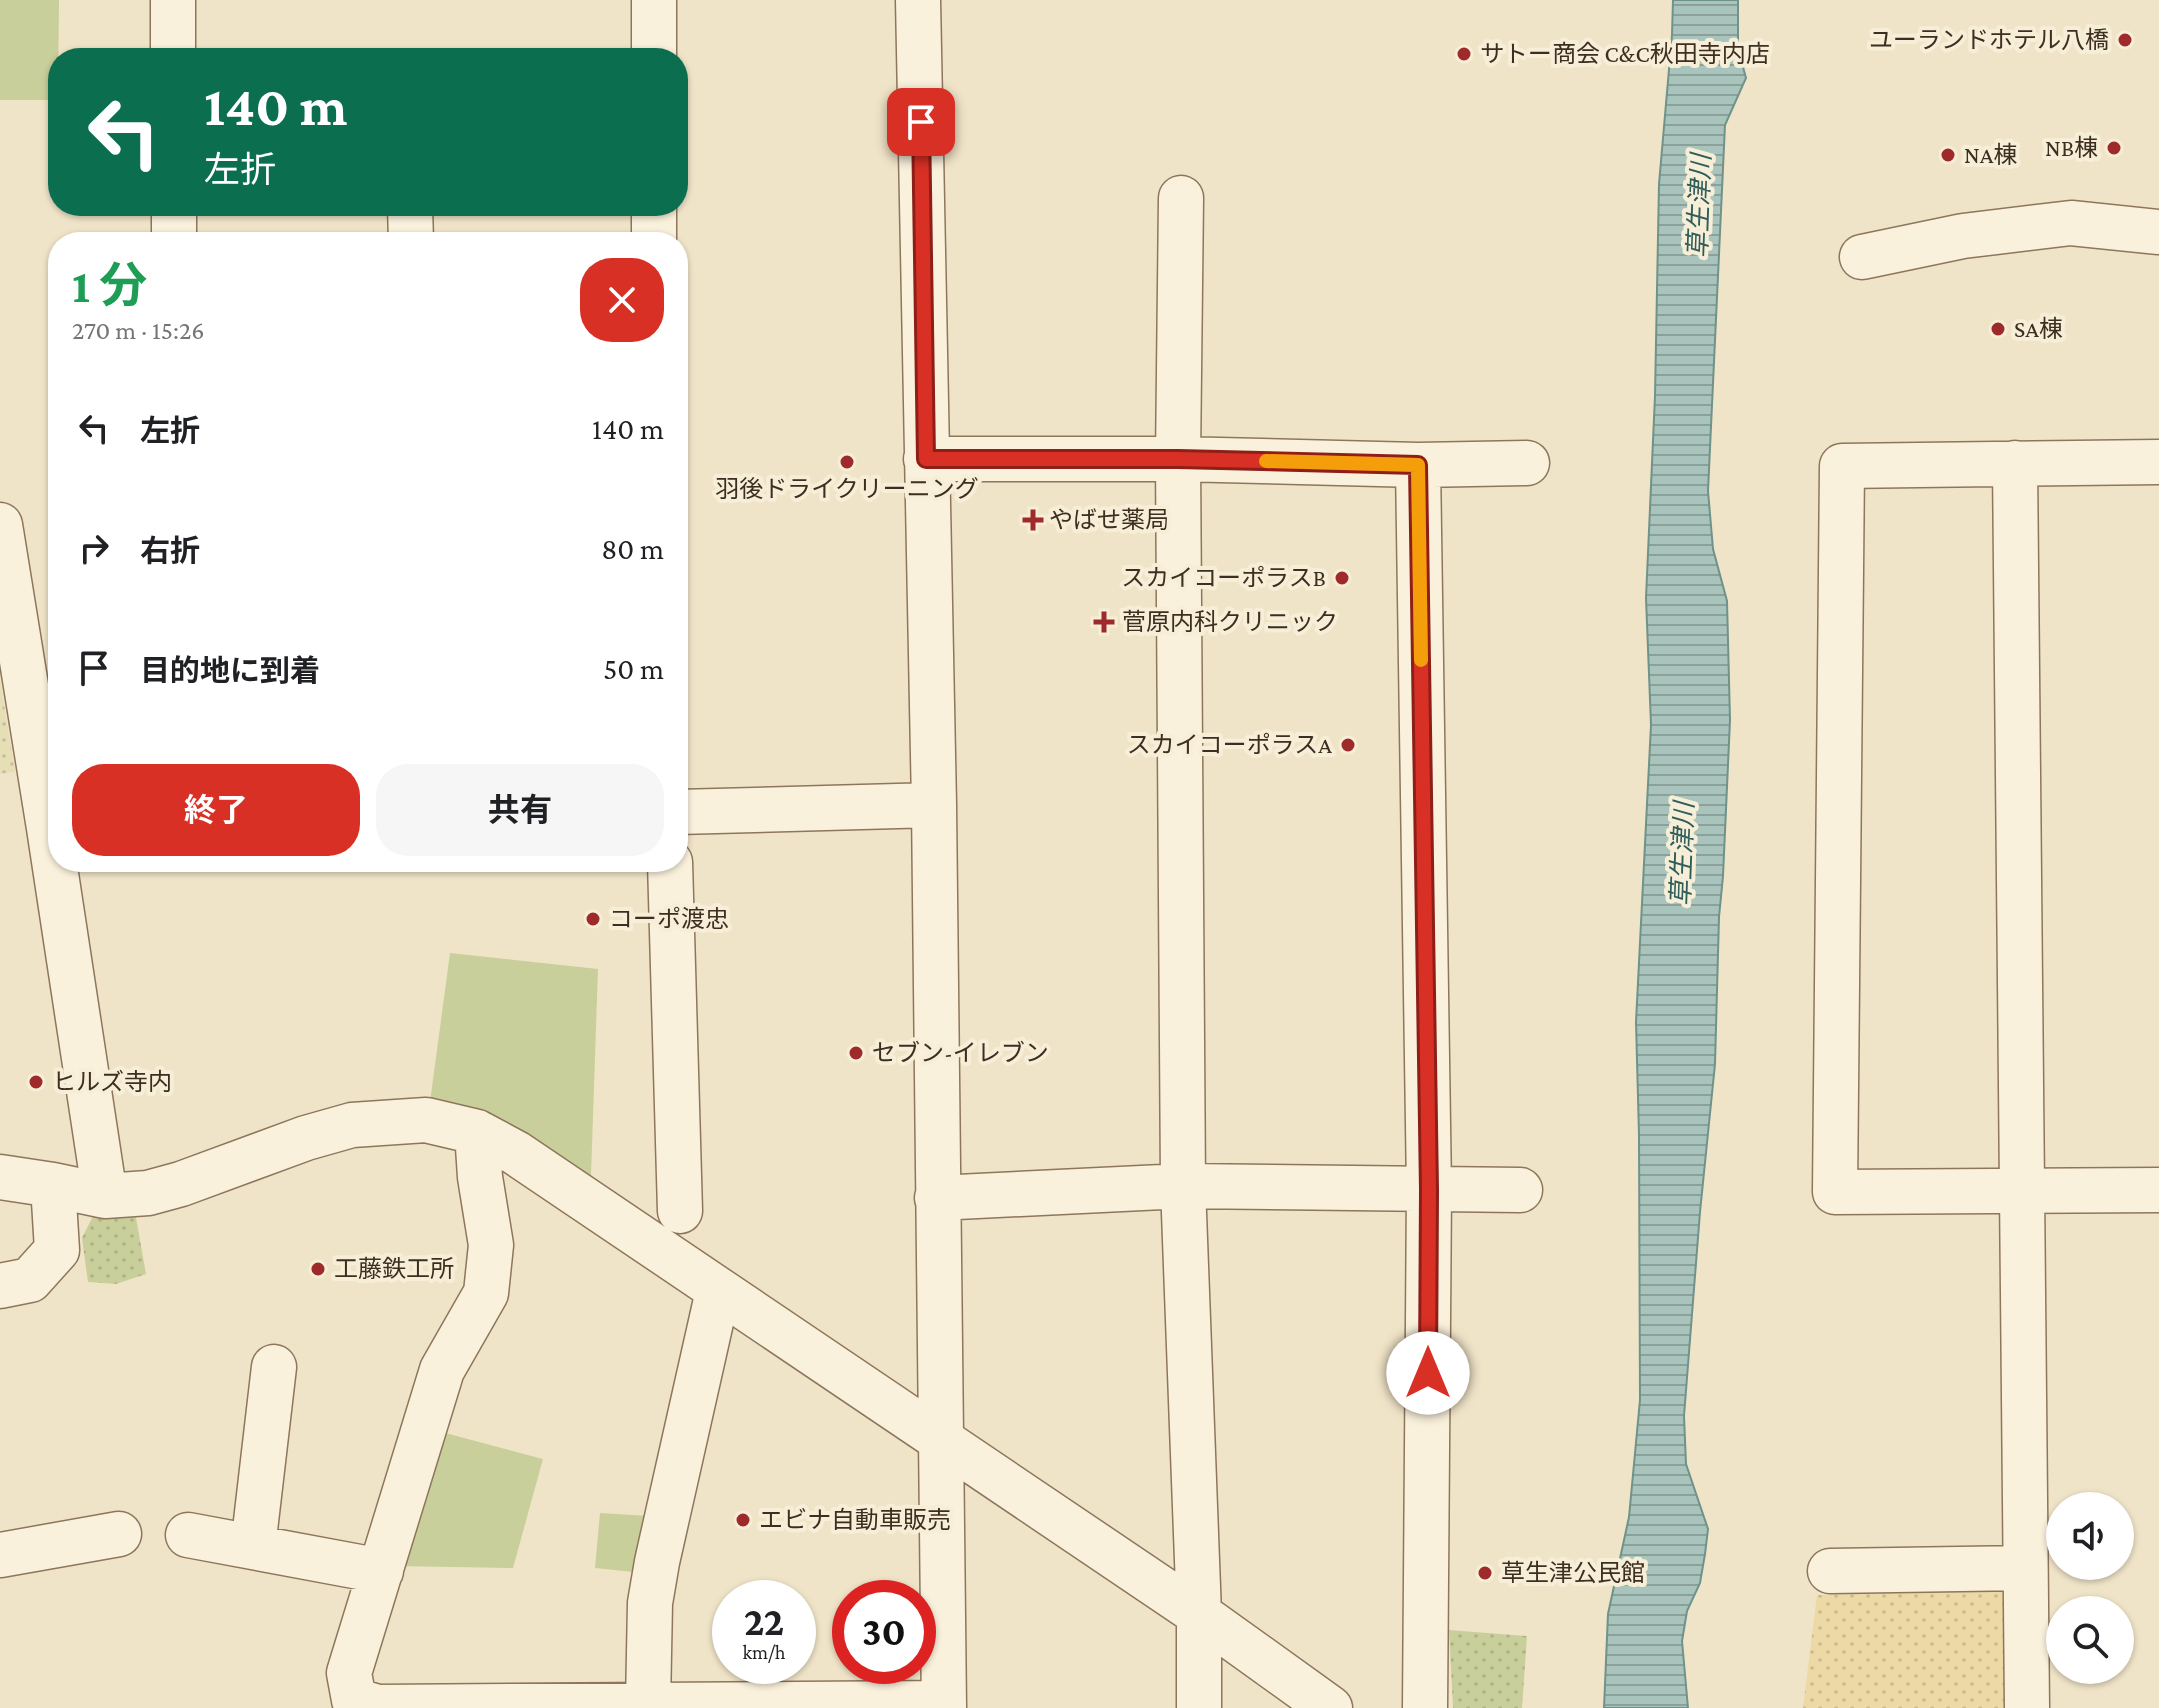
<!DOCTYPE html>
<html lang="ja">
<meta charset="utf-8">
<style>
body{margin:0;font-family:"Crimson Pro","Noto Sans JP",serif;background:#f6f6f6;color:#202124;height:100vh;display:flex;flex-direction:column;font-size:30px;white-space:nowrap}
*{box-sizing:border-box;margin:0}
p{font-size:26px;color:#757577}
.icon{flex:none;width:44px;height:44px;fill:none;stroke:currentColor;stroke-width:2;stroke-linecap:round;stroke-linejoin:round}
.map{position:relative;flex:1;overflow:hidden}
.details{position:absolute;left:48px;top:232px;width:640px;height:640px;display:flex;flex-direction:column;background:#fff;border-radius:32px;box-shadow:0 2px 6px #0004}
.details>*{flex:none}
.banner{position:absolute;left:48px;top:48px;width:640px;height:168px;border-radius:32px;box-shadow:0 2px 6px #0004;background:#0b6e4f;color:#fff;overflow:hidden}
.buttons{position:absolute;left:2046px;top:1492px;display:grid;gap:16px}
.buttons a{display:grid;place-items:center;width:88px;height:88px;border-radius:50%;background:#fff;box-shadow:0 2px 6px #0004;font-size:40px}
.speed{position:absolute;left:712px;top:1580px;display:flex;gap:16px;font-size:40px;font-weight:700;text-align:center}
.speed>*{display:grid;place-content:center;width:104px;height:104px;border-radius:50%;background:#fff;box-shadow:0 2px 6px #0004;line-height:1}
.speed small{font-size:20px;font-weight:400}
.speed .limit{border:12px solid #d22;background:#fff;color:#111}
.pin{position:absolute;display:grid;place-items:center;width:68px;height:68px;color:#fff;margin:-34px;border-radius:16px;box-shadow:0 4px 12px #0006}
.me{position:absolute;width:88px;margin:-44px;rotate:0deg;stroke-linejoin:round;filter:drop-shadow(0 0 6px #0008)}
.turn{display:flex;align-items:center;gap:28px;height:168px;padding:0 24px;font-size:36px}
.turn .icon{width:104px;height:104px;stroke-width:2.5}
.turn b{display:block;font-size:56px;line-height:68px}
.round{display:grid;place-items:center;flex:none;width:84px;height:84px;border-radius:32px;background:#f6f6f6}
.summary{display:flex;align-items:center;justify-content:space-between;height:136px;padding:0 24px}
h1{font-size:48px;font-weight:700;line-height:60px;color:#1e9e55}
.action{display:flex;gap:16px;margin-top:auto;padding:16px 24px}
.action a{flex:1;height:92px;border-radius:32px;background:#d93025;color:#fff;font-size:32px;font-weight:700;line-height:92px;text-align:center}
.action a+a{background:#f6f6f6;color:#202124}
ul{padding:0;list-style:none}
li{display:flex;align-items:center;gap:24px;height:120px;padding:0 24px}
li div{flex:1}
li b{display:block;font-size:30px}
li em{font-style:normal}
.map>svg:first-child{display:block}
.farmland{fill:url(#farmland-dots)}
.grass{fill:#c9cf9b}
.sand{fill:url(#sand-dots)}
.park{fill:url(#park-dots)}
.water{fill:url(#water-rules);stroke:#6f938a;stroke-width:2}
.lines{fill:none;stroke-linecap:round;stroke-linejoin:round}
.minor-casing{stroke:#8d765c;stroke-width:47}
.minor{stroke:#faf1dc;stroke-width:44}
.route-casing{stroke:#8d1f18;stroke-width:20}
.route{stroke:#d93025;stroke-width:14}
.slow{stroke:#f59e0b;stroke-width:14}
.poi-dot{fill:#9e2a2b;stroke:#f7eed8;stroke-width:3}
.labels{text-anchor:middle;stroke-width:8;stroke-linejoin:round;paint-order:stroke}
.poi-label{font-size:24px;fill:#3d2e20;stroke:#f7eed8;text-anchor:start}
.water-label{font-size:26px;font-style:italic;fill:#2f5d5a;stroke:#f7eed8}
</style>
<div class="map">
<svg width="2159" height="1708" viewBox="0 0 2159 1708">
<defs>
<pattern id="farmland-dots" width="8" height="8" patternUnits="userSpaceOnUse" patternTransform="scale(2)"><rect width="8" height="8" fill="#e6deb5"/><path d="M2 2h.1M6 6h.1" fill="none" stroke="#c6bf9b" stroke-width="1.8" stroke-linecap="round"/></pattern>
<pattern id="sand-dots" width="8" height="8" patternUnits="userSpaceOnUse" patternTransform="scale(2)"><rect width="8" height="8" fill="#ecd9a5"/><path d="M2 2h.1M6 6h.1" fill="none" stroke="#cbbb8e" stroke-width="1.8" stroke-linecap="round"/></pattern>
<pattern id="park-dots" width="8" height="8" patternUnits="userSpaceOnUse" patternTransform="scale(2)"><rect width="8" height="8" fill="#c9cf9b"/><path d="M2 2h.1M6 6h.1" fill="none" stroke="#aeb285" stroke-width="1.8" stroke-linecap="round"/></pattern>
<pattern id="water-rules" width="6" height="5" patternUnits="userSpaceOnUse" patternTransform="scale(2)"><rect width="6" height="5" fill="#a9c4bc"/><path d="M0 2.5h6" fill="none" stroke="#8ba098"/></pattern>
</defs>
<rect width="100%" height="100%" fill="#f0e4c8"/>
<path class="farmland" d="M0,680l15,92 -15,2z"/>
<path class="grass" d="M0,0h59l-1,100h-58z
M450,953l148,16 -7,206 -15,5 -146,-78z
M438,1431l105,28 -30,109 -119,-2z
M600,1513l49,3 -16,56 -38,-4z"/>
<path class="sand" d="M2011,1590l3,118h-211l14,-113z"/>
<path class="park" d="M135,1212l11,62 -30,10 -28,-2 -6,-44 12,-24z
M1449,1630l78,6 -5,72h-69z"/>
<path class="water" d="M1673,0h65v49l8,29 -21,47 -17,366 5,58 14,52 3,119 -7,156 -4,41 -4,147 -15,148 -16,204 2,48 22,65 -3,25 -5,29 -13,28 -5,30 6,67h-84l4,-94 21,-97 11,-117 -1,-265 -3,-113 15,-297 -5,-127 9,-202 4,-212 13,-149z"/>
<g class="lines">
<g class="minor-casing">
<path id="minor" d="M654,0v58
M918,0l16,805 10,903
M173,58v-58
M1181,198l-3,261 5,727 16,428v94
M174,206v36
M410,206l1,36
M654,206v36
M1862,257l101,-21 108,-13 88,9
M926,459h252l240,6 109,-2
M2159,462l-317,4 -7,726 324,-2
M2015,463l12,1245
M1418,465l11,725 -4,518
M0,525l49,303 56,368
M678,812l256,-7
M670,862l10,349
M477,1132l3,45 11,68 -5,48 -44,77 -93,303 5,27 24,7 566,-4
M0,1177l53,8 52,11 43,-3 33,-9 125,-46 46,-13 74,-5 51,12 39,21 683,461 131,94
M937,1198l246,-12 337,4
M0,1286l30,-6 27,-30 -4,-65
M188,1535l193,36
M253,1547l21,-180
M0,1555l119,-21
M1830,1571l195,-3
M648,1704l2,-101 7,-41 61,-271"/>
</g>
<use href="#minor" class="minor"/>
</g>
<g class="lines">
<g class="route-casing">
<path id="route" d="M921,122l5,337h252l240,6 11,725 -1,183"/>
</g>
<use href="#route" class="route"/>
<path class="slow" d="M1266,461l152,4 3,195"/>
</g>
<g class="poi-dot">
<circle cx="2125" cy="40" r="8"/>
<circle cx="1464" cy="54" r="8"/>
<circle cx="2114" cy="148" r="8"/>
<circle cx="1948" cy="155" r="8"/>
<circle cx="1998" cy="329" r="8"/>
<circle cx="847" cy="462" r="8"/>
<path d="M1029 508h8v8h8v8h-8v8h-8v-8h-8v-8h8z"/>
<circle cx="1342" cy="578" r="8"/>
<path d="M1100 610h8v8h8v8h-8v8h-8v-8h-8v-8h8z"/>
<circle cx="1348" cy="745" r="8"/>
<circle cx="593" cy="919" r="8"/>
<circle cx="856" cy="1053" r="8"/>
<circle cx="36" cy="1082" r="8"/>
<circle cx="318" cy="1269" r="8"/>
<circle cx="743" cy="1520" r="8"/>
<circle cx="1485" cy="1573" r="8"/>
</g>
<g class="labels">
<g class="poi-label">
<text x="2109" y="48" text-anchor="end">ユーランドホテル八橋</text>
<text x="1480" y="62">サトー商会 C&amp;C秋田寺内店</text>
<text x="2098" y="156" text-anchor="end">NB棟</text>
<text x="1964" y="163">NA棟</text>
<text x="2014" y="337">SA棟</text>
<text x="847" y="497" text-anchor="middle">羽後ドライクリーニング</text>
<text x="1049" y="528">やばせ薬局</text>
<text x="1326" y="586" text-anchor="end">スカイコーポラスB</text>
<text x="1122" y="630">菅原内科クリニック</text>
<text x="1332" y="753" text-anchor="end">スカイコーポラスA</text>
<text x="609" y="927">コーポ渡忠</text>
<text x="872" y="1061">セブン-イレブン</text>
<text x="52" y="1090">ヒルズ寺内</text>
<text x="334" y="1277">工藤鉄工所</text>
<text x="759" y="1528">エビナ自動車販売</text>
<text x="1501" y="1581">草生津公民館</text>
</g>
<g class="water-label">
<text transform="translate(1699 206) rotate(-88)" y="9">草生津川</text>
<text transform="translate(1682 854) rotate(-88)" y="9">草生津川</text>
</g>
</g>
</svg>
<div class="buttons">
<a><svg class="icon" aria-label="sound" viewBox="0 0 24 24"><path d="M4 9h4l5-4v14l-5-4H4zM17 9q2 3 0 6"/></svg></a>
<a><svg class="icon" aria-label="search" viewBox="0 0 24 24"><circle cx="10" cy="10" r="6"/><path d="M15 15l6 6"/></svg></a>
</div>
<div class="speed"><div>22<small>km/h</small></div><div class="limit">30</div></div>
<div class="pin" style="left:921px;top:122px;background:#d93025"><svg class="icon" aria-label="arrive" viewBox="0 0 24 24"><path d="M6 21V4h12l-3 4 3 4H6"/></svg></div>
<svg class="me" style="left:1428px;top:1373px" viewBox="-20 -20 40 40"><circle r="19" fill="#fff"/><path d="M0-13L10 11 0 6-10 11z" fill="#d93025"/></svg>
<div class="banner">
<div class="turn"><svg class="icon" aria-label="left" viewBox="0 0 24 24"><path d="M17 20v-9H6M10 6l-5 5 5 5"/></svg><div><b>140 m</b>左折</div></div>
</div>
<section class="details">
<div class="summary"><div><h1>1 分</h1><p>270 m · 15:26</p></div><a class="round" style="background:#d93025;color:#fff"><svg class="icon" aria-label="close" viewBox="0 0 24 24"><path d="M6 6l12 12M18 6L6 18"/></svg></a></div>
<ul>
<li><svg class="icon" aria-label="left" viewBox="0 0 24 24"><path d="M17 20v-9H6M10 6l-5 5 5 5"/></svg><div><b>左折</b></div><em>140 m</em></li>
<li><svg class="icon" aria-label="right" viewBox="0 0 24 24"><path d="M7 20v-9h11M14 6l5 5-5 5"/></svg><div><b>右折</b></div><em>80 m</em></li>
<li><svg class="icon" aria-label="arrive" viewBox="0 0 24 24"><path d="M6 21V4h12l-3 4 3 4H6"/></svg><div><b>目的地に到着</b></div><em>50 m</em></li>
</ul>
<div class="action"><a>終了</a><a>共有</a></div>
</section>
</div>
